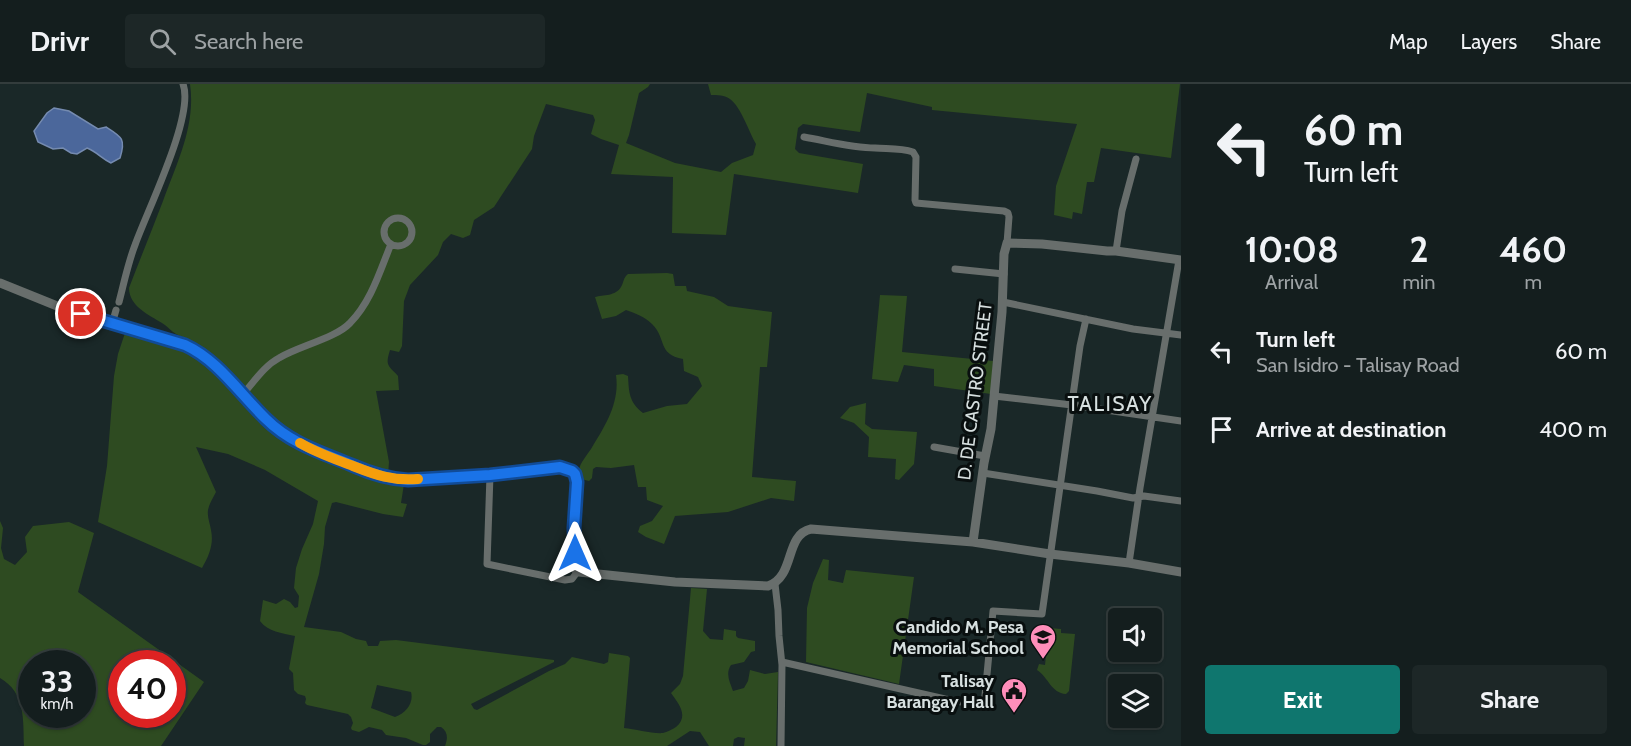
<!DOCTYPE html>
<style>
body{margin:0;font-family:Cabin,sans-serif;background:#1d2727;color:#f1f3f6;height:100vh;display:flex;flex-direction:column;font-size:22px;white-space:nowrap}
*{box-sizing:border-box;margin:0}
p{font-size:20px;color:#9da2a4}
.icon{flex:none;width:33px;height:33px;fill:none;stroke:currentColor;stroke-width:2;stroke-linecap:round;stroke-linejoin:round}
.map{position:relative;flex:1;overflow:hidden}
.details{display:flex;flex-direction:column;background:#141e1e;width:450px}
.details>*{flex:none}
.hud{background:#141e1e;color:#f1f3f6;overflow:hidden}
.fabs{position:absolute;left:1108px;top:524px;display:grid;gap:12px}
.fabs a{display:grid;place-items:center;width:54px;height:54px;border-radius:6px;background:#141e1e;box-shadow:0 2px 4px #0004,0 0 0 2px #333c3c;font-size:30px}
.speed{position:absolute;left:18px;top:566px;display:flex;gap:12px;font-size:30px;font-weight:700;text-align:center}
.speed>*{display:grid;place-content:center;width:78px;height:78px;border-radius:50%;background:#141e1e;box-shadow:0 2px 4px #0004,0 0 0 2px #333c3c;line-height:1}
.speed small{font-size:15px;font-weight:400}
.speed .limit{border:9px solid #d22;background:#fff;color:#111}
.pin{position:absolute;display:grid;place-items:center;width:51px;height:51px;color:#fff;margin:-26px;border:3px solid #fff;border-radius:50%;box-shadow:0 2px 6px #0007}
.me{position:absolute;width:66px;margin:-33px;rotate:0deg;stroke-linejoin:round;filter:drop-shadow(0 0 4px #0008)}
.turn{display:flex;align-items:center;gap:21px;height:126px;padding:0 24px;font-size:27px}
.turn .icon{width:78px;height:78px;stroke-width:2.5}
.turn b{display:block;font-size:42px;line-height:51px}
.eta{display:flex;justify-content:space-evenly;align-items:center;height:102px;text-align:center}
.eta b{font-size:36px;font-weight:700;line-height:42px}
.button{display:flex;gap:12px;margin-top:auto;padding:12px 24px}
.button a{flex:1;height:69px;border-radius:6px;background:#0f766e;color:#fff;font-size:24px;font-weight:700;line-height:69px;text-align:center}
.button a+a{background:#1d2727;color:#f1f3f6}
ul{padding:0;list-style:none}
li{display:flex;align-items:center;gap:18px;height:78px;padding:0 24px}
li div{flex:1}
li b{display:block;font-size:22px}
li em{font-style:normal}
header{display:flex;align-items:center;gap:36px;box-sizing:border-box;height:84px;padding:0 30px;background:#141e1e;border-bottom:2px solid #333c3c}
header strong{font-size:28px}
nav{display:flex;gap:33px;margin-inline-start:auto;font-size:21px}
.search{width:420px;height:54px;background:#1d2727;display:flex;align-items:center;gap:15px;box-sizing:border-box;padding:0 21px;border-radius:6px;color:#9da2a4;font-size:22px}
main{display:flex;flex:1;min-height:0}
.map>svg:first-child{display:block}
.green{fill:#2e4b21;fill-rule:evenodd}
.water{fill:#4b679b;stroke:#758bb0;stroke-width:1.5}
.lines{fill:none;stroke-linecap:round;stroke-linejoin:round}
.minor{stroke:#686e6c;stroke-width:7}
.tertiary{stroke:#686e6c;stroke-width:9}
.route-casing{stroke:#114b97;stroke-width:15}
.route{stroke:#1a73e8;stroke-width:10}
.slow{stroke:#f59e0b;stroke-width:10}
.labels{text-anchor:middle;stroke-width:6;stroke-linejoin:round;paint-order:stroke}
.street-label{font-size:18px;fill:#d7e0e0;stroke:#090f0f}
.poi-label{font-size:18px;font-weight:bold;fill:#d7e0e0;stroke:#090f0f;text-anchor:end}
.quarter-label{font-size:21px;letter-spacing:1.5px;fill:#d7e0e0;stroke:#090f0f}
</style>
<header>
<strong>Drivr</strong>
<div class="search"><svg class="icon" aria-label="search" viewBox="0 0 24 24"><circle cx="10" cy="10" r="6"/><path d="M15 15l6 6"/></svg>Search here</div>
<nav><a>Map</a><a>Layers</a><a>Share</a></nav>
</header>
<main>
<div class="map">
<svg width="1181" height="662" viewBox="0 0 1181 662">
<rect width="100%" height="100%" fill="#1a2828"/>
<path class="green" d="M190,0h460l-2,3 -9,6 -10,42 -3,8 49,20 46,9 11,-9 21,-8 3,-11c-7,-12 -15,-37 -26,-45 -5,-4 -13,-4 -19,-4l-3,-11h472l-9,74 -70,-10 -7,34h-7l-5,32 -9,-2 -1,7 -18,-4 2,-29 21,-62 -145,-14v-3l-65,-14 -7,39 -57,-8 -5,4 -3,21 4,4 64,11 -5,29 -124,-19 -8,61 -54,-2 1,-56 -62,-3 8,-29 -18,-6 -10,-5 4,-14 -2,-5 -47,-11 -12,32 -2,13 -38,58 -20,13 -4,15 -7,3 -12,-4 -8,8 -5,13 -28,30 -6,16 -2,45 -3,6 -9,-2c-5,16 -2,15 8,26l1,14 -23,1 13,71 -1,13c-36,-10 -72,-25 -104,-46 -14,-10 -23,-23 -34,-36 -15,-17 -31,-35 -50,-47 -7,-6 -16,-8 -24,-12 -5,-3 -9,-8 -14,-11 -13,-8 -33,-17 -33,-35 11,-29 23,-58 34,-87 14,-38 33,-76 27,-117z
M667,189l6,1 2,12h11l1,5 27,6 14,9 44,6 -5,55h-7l-8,110 44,4 -2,20 -23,-3 -43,14 -53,4 -11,28 -18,-7 -8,-5 2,-6 12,-5 11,-15 -16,-6 -1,-13h-8l-4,-22 -23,3 -15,-1 -3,2 -1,9 -3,3 -8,-2c-1,-2 -2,-7 -2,-9 1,-7 8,-15 12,-21 14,-23 29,-46 25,-74l7,-1 5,2c1,17 1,26 15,37l24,-7 20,-2 15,-18 -4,-9 -14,-6 -1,-12c-26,-5 -16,-20 -31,-35 -7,-7 -17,-11 -26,-14l-10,6 -14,3 -7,-22c8,-2 21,-1 26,-10 3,-5 2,-9 7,-13z
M880,211l27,1 -5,56 91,9 -2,33 -57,-8v-17l-30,-4 -6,17 -26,-3z
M125,249l62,15 39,34 45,48 31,19 71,30 31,5 -3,19 6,1 -4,13 -20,-3 -47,-12 -4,1 -7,24 -1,17 -5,30 -15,53 37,5 15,7 10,2 2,5h10l2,-5 16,-1 158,20v2l-83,42 3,5 3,1 72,-39 16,-7 7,-7 32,7 4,-2 1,-9 19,3 2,2 -6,70c11,1 29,6 39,5 4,-1 10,-4 13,-6 13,-11 3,-23 -5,-34l9,-9 3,-8 8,-88 16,1 -4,42 7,8 13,1 1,-11 12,2v5l2,2 17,3v10l-4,1 -7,10 -13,3c-6,9 -1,17 2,26l11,-3 4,-7 2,-11 15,4 13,-2 -2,74h-32l1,-8 -7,-1 -4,2 -1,7h-24l-9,-14 -10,-1 -23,15h-222c3,-8 3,-14 -4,-19h-4l-7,7v8l-4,3h-3l-17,-7 -20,-3 -4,-5 -13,-3 -10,5 -7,-2 -1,-2 2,-5 -2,-6 -3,-3 -41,-9 -2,-2 1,-4 -1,-3 -7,-2 -4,-4 -1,-17 -4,-4 6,-33c-13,-3 -27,-4 -35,-15l3,-21 13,4 8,-5 6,3 5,6 3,-1 1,-11 -5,-8 2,-20 6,-19 11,-25 5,-23 -53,-31 -37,-16 -32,-7 20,45c-3,6 -7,12 -8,18 -1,7 2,13 3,20 3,14 -2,26 -9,38l-104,-46 9,-56 7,-90 4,-22zM377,601l34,7c3,11 -5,21 -16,25l-24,-9z
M866,319l-1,21 7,5 45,3 -3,32 -15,16 -4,-1 1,-20 -28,-2 1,-20 -15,-14 -14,-5 10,-11z
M0,437l3,7 -2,20 3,11 11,6 12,-13 -2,-15 8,-11 36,-4 25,11 -16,59 126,90 -43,64h-137c-1,-26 2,-53 -24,-68zM32,579h50v51h-50zM122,579h50v51h-50z
M823,475l6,1 -1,20 15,3 3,-13 68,7 -15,107 -93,-22 1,-54 6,-25z
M1049,544l12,1v4l14,1 -6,57 -3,3c-15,-1 -17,-16 -29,-24l2,-6 6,1z"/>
<path class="water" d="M54,24l15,3 29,18 8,-2c16,10 20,12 14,31l-9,5c-10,-5 -14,-11 -24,-15l-10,6 -6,-1 -8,-5 -10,1 -15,-7 -4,-11 13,-18z"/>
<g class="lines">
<path class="minor" d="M804,53c23,4 48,11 71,11 13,1 26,0 38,4l3,5 -1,43 1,3 88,8 4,2 1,4 -2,26
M384 148a14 14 0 1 1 28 0a14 14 0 1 1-28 0Z
M1116,167l6,-40 14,-52
M955,185l49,5
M119,218c5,-19 9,-39 16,-57 12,-34 60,-130 48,-161
M1003,218l130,27 48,6
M112,240l4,-14
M243,310c11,-12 21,-28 36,-36 20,-12 57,-20 71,-35 21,-21 30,-52 41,-79
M994,312l78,9 109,16
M934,363l51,9
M983,389l114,18 36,7 11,-2 37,5
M490,391l-3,89 78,16 7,-1 6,-8
M1129,479l11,-75 39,-228
M775,500l3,26 1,26 3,29 -1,81
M782,578l163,37 39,7 9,-95 49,3 38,-268 6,-27"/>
<path class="tertiary" d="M0,199l67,27 126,38 23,20 49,50 22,18 33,18 49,19 26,6 13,1 82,-5 70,-8 12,4 3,3 2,8 -3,46 1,38 1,4 3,2 96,10 93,4c28,-10 16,-51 43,-57l162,13 77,12 79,9 52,9
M973,458l11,-79 7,-34 11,-117 2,-58 3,-11 35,1 65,7h9l65,9"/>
</g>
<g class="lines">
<g class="route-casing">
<path id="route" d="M81,230l104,31c33,15 55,49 81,74 25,25 57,34 88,47 18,8 34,13 54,14l82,-5 70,-8 12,4 3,3 2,8 -3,46 1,25"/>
</g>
<use href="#route" class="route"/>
<path class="slow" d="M300,359c17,10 35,16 53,23 23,9 39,15 65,13"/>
</g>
<defs>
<g id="school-pin" transform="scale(1.35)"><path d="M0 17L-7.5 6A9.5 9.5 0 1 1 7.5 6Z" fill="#ff8eba" stroke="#090f0f"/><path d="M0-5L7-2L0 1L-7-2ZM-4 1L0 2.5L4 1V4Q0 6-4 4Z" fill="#111"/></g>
<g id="civic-pin" transform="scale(1.35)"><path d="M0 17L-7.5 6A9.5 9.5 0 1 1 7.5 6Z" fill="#ff8eba" stroke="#090f0f"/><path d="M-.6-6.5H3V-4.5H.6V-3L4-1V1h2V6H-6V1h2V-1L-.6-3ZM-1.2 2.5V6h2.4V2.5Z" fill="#111"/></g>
</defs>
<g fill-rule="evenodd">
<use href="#school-pin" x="1043" y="553"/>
<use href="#civic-pin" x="1014" y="607"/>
</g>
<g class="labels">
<g class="street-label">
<text transform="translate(975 307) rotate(-83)" y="6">D. DE CASTRO STREET</text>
</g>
<g class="poi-label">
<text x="1024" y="549">Candido M. Pesa<tspan x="1024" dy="21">Memorial School</tspan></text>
<text x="994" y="603">Talisay<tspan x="994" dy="21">Barangay Hall</tspan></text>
</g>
<g class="quarter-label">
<text x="1110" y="327">TALISAY</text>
</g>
</g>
</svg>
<div class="fabs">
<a><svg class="icon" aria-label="sound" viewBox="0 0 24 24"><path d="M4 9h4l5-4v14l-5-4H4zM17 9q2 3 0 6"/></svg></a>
<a><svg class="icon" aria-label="layers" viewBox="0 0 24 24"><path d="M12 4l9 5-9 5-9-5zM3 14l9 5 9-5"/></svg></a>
</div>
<div class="speed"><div>33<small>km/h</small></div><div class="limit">40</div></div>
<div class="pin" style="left:81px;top:230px;background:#d93025"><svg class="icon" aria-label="arrive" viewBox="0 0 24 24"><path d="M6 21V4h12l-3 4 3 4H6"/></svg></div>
<svg class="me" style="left:575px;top:469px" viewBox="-20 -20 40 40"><path d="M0-17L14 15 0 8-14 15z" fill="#1a73e8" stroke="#fff" stroke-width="4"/></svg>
</div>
<section class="details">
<div class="hud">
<div class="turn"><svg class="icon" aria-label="left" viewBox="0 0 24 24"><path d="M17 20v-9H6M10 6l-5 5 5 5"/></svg><div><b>60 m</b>Turn left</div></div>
</div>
<div class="eta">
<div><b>10:08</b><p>Arrival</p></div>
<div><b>2</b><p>min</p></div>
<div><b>460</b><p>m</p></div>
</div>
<ul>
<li><svg class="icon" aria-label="left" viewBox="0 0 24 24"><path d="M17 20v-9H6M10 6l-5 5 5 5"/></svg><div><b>Turn left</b><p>San Isidro - Talisay Road</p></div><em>60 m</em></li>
<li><svg class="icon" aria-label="arrive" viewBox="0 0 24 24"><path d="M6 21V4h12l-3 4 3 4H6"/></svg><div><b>Arrive at destination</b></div><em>400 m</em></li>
</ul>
<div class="button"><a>Exit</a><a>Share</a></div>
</section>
</main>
